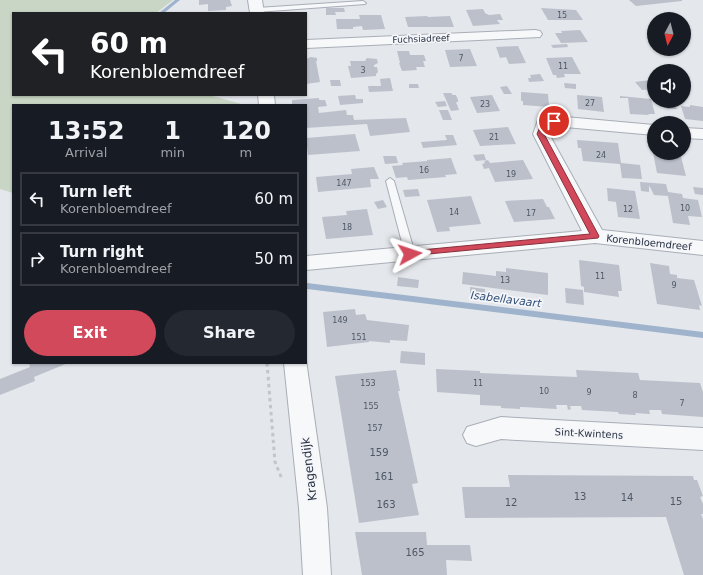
<!DOCTYPE html>
<style>
body{margin:0;font-family:"DejaVu Sans",sans-serif;background:#242831;color:#f1f3f6;height:100vh;display:flex;flex-direction:column;font-size:15px;white-space:nowrap}
*{box-sizing:border-box;margin:0}
p{font-size:13px;color:#9ea1a6}
.icon{flex:none;width:22px;height:22px;fill:none;stroke:currentColor;stroke-width:2;stroke-linecap:round;stroke-linejoin:round}
.map{position:relative;flex:1;overflow:hidden}
.panel{position:absolute;left:12px;top:104px;width:295px;height:260px;display:flex;flex-direction:column;background:#171b24;border-radius:0px;box-shadow:0 1px 3px #0004}
.panel>*{flex:none}
.hud{position:absolute;left:12px;top:12px;width:295px;height:84px;border-radius:0px;box-shadow:0 1px 3px #0004;background:#202124;color:#fff;overflow:hidden}
.needle{width:26px;rotate:187deg}
.fabs{position:absolute;left:647px;top:12px;display:grid;gap:8px}
.fabs a{display:grid;place-items:center;width:44px;height:44px;border-radius:50%;background:#171b24;box-shadow:0 1px 3px #0004;font-size:20px}
.pin{position:absolute;display:grid;place-items:center;width:34px;height:34px;color:#fff;margin:-17px;border:2px solid #fff;border-radius:50%;box-shadow:0 1px 4px #0007}
.me{position:absolute;width:44px;margin:-22px;rotate:85deg;stroke-linejoin:round;filter:drop-shadow(0 0 3px #0008)}
.turn{display:flex;align-items:center;gap:14px;height:84px;padding:0 12px;font-size:18px}
.turn .icon{width:52px;height:52px;stroke-width:2.5}
.turn b{display:block;font-size:28px;line-height:34px}
.eta{display:flex;justify-content:space-evenly;align-items:center;height:68px;text-align:center}
.eta b{font-size:24px;font-weight:800;line-height:28px}
.cta{display:flex;gap:8px;margin-top:auto;padding:8px 12px}
.cta a{flex:1;height:46px;border-radius:24px;background:#d1495b;color:#fff;font-size:16px;font-weight:800;line-height:46px;text-align:center}
.cta a+a{background:#242831;color:#f1f3f6}
ul{padding:0;list-style:none}
li{display:flex;align-items:center;gap:12px;height:54px;margin:0 8px 6px;padding:0 4px;border:2px solid #363941;border-radius:0px}
li div{flex:1}
li b{display:block;font-size:15px}
li em{font-style:normal}
.map>svg:first-child{display:block}
.green{fill:#c9d6c5}
.lines{fill:none;stroke-linecap:round;stroke-linejoin:round}
.stream{fill:#9fb4cc;fill-rule:evenodd}
.building{fill:#bbc0ca}
.lane-casing{stroke:#a9aeb7;stroke-width:2}
.street-casing{stroke:#a9aeb7;stroke-width:2}
.path{stroke:#c2c5cb;stroke-width:3;stroke-dasharray:3.5 3.5;stroke-linecap:butt}
.lane{fill:#f7f8fa;fill-rule:evenodd}
.street{fill:#f7f8fa;fill-rule:evenodd}
.route{fill:#d1495b;stroke:#882f3b}
.labels{text-anchor:middle;stroke-width:3.5;stroke-linejoin:round;paint-order:stroke}
.number-label{font-size:8px;fill:#4f5766}
.far-street-label{font-size:9px;fill:#2b3445;stroke:#f4f6f9}
.street-label{font-size:10px;fill:#2b3445;stroke:#f4f6f9}
.near-number-label{font-size:10px;fill:#4f5766}
.water-label{font-size:11px;font-style:italic;fill:#34527a;stroke:#f4f6f9}
.near-street-label{font-size:12px;fill:#2b3445;stroke:#f4f6f9}
</style>
<div class="map">
<svg width="703" height="575" viewBox="0 0 703 575">
<rect width="100%" height="100%" fill="#e4e7ec"/>
<path class="green" d="M0,0h173l-17,13h-143v82h196l36,10h-232v88l-13,-4z"/>
<g class="lines">
<path class="stream" d="M175,0h5l-16,13h-5z
M307,283l396,49v6l-396,-49 -1,-1v-4z"/>
</g>
<path class="building" d="M199,0h31l2,6 -6,1v3l-18,1v-7l-9,1z
M629,0h53v1l-46,5z
M326,8h18l1,4h-10l1,3h-10z
M541,8l35,2 7,10h-35z
M483,9l2,4 4,2 11,-1 3,6h-6l3,4 -27,2 -7,-16z
M359,15h22l4,14 -22,1 -1,-4 -9,1v2h-16l-1,-10h24z
M427,16l1,1 22,-1 4,11h-46l-3,-10z
M580,30l8,12 -27,1 -6,-10h7l-1,-2z
M567,44l1,3 -15,1 -2,-3z
M518,46l8,17 -17,1 -3,-7 -6,1 -4,-11z
M470,49l7,17 -27,1 -5,-17z
M397,51h12l1,4h14l2,6h-3l2,6h-9l1,3 -15,1 -3,-8h1z
M311,57l6,1v3h-1l4,21 -14,2v-25z
M572,57l9,17h-17l1,3 -8,1 -1,-3h-3l-7,-17z
M367,58l10,1 1,4 -4,2v2h3l1,5 -2,2v2l-25,2 -3,-12h3l-1,-5h15z
M540,74l4,7 -15,1 -1,-4h3l-1,-3z
M390,78l3,13 -24,1 -1,-6h13l-1,-7z
M330,80h10l1,6h-10z
M650,80l4,5v4l-12,1 -7,-8z
M564,83l12,1v5l-11,-1z
M409,84h9l1,4h-10z
M507,86l5,8h-8l-4,-7z
M521,92l27,2 1,13 -26,-2v-4h-2z
M443,93h8l2,2h3l2,5v2h-2l3,8 -8,1z
M355,95l1,4h7v4l-23,2 -2,-9z
M492,95l8,16 -23,2 -7,-16z
M577,95l25,2 2,15 -26,-3z
M620,96l31,3 4,15h-7l1,1 -19,-1 -2,-16h-8z
M319,98v2h6l2,6 -9,1 1,6 27,-3 1,5h6l1,5 52,-2 4,14 -40,4 -3,-12 -61,4v-23h-14v-5z
M445,101l2,5 -9,1 -3,-5z
M663,101l10,1 4,7h-10z
M690,105l13,2v14l-18,-2 -4,-13 9,1z
M439,110h9l4,10h-9z
M508,127l8,17 -36,2 -7,-16z
M355,134l5,17 -52,4 -2,-17z
M445,135h8l4,10 -34,3 -2,-6 26,-2z
M577,140l41,3 3,20 19,2 2,14 -20,-1 -2,-14 -37,-3 -2,-13h-3z
M652,147h2v6h26l6,23 -29,-3z
M484,154l2,6 -10,1 -3,-6z
M383,156h13l2,7 -13,1z
M451,158l6,16 -12,1 1,2 -38,3 -1,-3 -11,1 -4,-12 11,-1 -1,-2 25,-2v-1z
M488,160l2,3 33,-3 10,19 -38,3 -6,-14 -5,1 -2,-5 3,-1 -1,-2z
M374,167l5,12h-9l1,8 -53,5 -2,-15 36,-3 -1,-5z
M640,182l26,2 2,8 14,2 1,4 15,2 4,17 -14,-1 2,9 -17,-2 -5,-27 -14,-1 -4,-8 -1,-1v6l-8,-1z
M693,187l10,1v7l-8,-1z
M607,188l28,3 5,28 -22,-2 -2,-15 -8,-1z
M418,189l2,7 -15,1 -2,-7z
M471,196l10,28 -32,3 1,4 -13,1 -10,-32z
M543,199l4,8h2l6,12 -41,3 -9,-21z
M383,200l4,7 -9,2 -4,-7z
M367,209l6,26 -47,4 -4,-22 25,-2 -1,-4z
M579,260l40,5 3,26h-4l1,6 -35,-5v-5l-3,-1z
M650,263l19,3 1,8 7,1v3l17,2 8,26 -3,-1 1,5 -43,-6z
M506,268l42,5v22l-86,-11 1,-12 33,4v-5l10,1z
M398,277l21,3 -1,8 -21,-2z
M470,287l15,2v8l-15,-1z
M565,288l18,2 1,15 -18,-2z
M355,309l1,6 9,-1 2,6 42,5 -2,16 -17,-1v3l-21,-2v1l-42,5 -4,-35z
M401,351l24,2v12l-25,-2z
M29,363h39l-34,14 1,4 -35,14v-16l30,-12z
M436,369l44,2v2l97,4 -1,-7 62,3 2,7 60,3 3,9v25l-41,-3 -1,-4h-12l1,4 -15,-1 1,2 -17,-1 -1,-2 -36,-2 -1,-4h-11l1,3 -3,1 -1,-5h-11l1,4 -34,-2h-3v2l-19,-1v-2l-21,-1v-10l-43,-3z
M396,370l4,21h-2l20,92 -6,1 7,31 -60,8 -24,-147z
M508,475l185,1 1,4h3l6,16 -3,1 3,7v10h-2l2,5v56h-19l-18,-58 -201,1 -3,-31h48z
M355,532h71l1,13h43l2,16 -26,-1 1,15h-85z"/>
<g class="lines">
<g class="lane-casing">
<path id="lane" d="M363,1l3,2 -1,1 -108,8 -3,-2 3,-2z
M390,178l4,3 21,73 -5,3 -5,-3 -19,-73z"/>
</g>
<g class="street-casing">
<path id="street" d="M248,0h14l2,13h-14z
M535,30l5,1 2,3 -2,3 -234,11v-8z
M258,95h16l1,10h-16z
M554,116l100,9v10l-100,-9h-3l-2,8 53,96 101,11v14l-108,-12 -289,27v-14l276,-25 -49,-97 5,-14z
M684,128l19,1v10l-19,-1z
M306,360l21,148 4,67h-28l-4,-67 -15,-145h22z
M501,417l202,11v22l-202,-11 -25,7 -9,-3 -4,-8 4,-8z"/>
</g>
<path class="path" d="M267,363l8,99 7,17"/>
<use href="#lane" class="lane"/>
<use href="#street" class="street"/>
</g>
<path class="route" d="M554,119l3,1v3l-10,2 -3,9 55,102 -1,2 -191,18 -1,-2 1,-2 3,-1 180,-17 -53,-100 5,-12z"/>
<g class="labels">
<g class="number-label">
<text x="562" y="18">15</text>
<text x="461" y="61">7</text>
<text x="563" y="69">11</text>
<text x="363" y="73">3</text>
<text x="590" y="106">27</text>
<text x="485" y="107">23</text>
<text x="494" y="140">21</text>
<text x="601" y="158">24</text>
<text x="424" y="173">16</text>
<text x="511" y="177">19</text>
<text x="344" y="186">147</text>
<text x="685" y="211">10</text>
<text x="628" y="212">12</text>
<text x="454" y="215">14</text>
<text x="531" y="216">17</text>
<text x="347" y="230">18</text>
<text x="600" y="279">11</text>
<text x="505" y="283">13</text>
<text x="674" y="288">9</text>
<text x="340" y="323">149</text>
<text x="359" y="340">151</text>
<text x="368" y="386">153</text>
<text x="478" y="386">11</text>
<text x="544" y="394">10</text>
<text x="589" y="395">9</text>
<text x="635" y="398">8</text>
<text x="682" y="406">7</text>
<text x="371" y="409">155</text>
<text x="375" y="431">157</text>
</g>
<g class="far-street-label">
<text transform="translate(421 39) rotate(-2)" y="3">Fuchsiadreef</text>
</g>
<g class="street-label">
<text transform="translate(649 242) rotate(6)" y="4">Korenbloemdreef</text>
<text transform="translate(589 433) rotate(3)" y="4">Sint-Kwintens</text>
</g>
<g class="near-number-label">
<text x="379" y="456">159</text>
<text x="384" y="480">161</text>
<text x="580" y="500">13</text>
<text x="627" y="501">14</text>
<text x="676" y="505">15</text>
<text x="511" y="506">12</text>
<text x="386" y="508">163</text>
<text x="415" y="556">165</text>
</g>
<g class="water-label">
<text transform="translate(506 299) rotate(7)" y="4">Isabellavaart</text>
</g>
<g class="near-street-label">
<text transform="translate(309 469) rotate(-97)" y="4">Kragendijk</text>
</g>
</g>
</svg>
<div class="fabs">
<a><svg class="needle" viewBox="-14 -14 28 28"><path d="M0-13l5 13h-10z" fill="#e53935"/><path d="M0 13l5-13h-10z" fill="#9ea1a6"/></svg></a>
<a><svg class="icon" aria-label="sound" viewBox="0 0 24 24"><path d="M4 9h4l5-4v14l-5-4H4zM17 9q2 3 0 6"/></svg></a>
<a><svg class="icon" aria-label="search" viewBox="0 0 24 24"><circle cx="10" cy="10" r="6"/><path d="M15 15l6 6"/></svg></a>
</div>
<div class="pin" style="left:554px;top:121px;background:#d93025"><svg class="icon" aria-label="arrive" viewBox="0 0 24 24"><path d="M6 21V4h12l-3 4 3 4H6"/></svg></div>
<svg class="me" style="left:410px;top:254px" viewBox="-20 -20 40 40"><path d="M0-17L14 15 0 8-14 15z" fill="#d1495b" stroke="#fff" stroke-width="4"/></svg>
<div class="hud">
<div class="turn"><svg class="icon" aria-label="left" viewBox="0 0 24 24"><path d="M17 20v-9H6M10 6l-5 5 5 5"/></svg><div><b>60 m</b>Korenbloemdreef</div></div>
</div>
<section class="panel">
<div class="eta">
<div><b>13:52</b><p>Arrival</p></div>
<div><b>1</b><p>min</p></div>
<div><b>120</b><p>m</p></div>
</div>
<ul>
<li><svg class="icon" aria-label="left" viewBox="0 0 24 24"><path d="M17 20v-9H6M10 6l-5 5 5 5"/></svg><div><b>Turn left</b><p>Korenbloemdreef</p></div><em>60 m</em></li>
<li><svg class="icon" aria-label="right" viewBox="0 0 24 24"><path d="M7 20v-9h11M14 6l5 5-5 5"/></svg><div><b>Turn right</b><p>Korenbloemdreef</p></div><em>50 m</em></li>
</ul>
<div class="cta"><a>Exit</a><a>Share</a></div>
</section>
</div>
